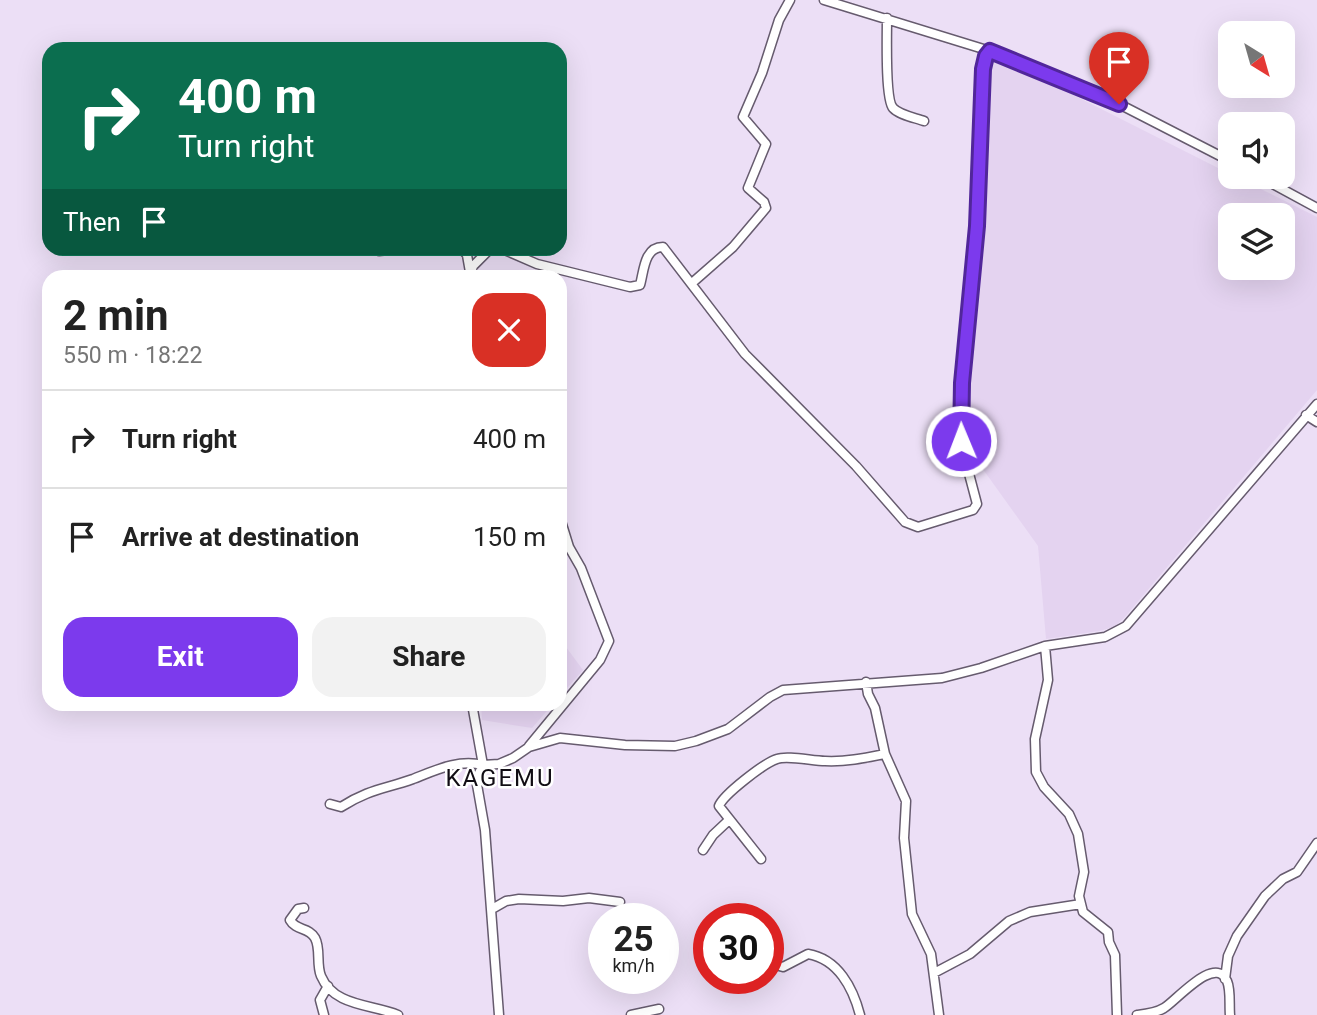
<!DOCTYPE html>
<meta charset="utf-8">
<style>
body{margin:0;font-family:Roboto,sans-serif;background:#f2f2f2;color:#222;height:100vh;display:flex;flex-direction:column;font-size:26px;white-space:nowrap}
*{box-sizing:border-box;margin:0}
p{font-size:23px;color:#767676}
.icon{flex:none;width:38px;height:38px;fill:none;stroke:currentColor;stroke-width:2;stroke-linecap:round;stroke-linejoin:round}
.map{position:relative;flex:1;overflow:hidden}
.side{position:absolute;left:42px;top:270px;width:525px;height:441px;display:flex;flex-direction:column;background:#fff;border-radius:21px;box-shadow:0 7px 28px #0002}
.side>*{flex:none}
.guide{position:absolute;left:42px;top:42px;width:525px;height:214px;border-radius:21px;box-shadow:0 7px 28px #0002;background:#0b6e4f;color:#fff;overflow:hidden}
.needle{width:46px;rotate:143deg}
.controls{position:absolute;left:1218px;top:21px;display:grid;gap:14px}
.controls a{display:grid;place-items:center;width:77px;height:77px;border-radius:14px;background:#fff;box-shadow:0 7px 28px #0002;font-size:35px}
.speed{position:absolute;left:588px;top:903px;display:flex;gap:14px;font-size:35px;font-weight:700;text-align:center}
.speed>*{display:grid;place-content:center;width:91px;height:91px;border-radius:50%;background:#fff;box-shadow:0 7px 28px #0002;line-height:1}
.speed small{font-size:18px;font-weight:400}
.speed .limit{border:10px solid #d22;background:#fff;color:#111}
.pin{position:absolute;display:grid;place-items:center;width:60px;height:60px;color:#fff;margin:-72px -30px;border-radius:50% 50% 50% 0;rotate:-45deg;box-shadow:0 0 7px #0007}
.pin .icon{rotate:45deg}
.me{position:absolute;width:77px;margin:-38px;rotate:359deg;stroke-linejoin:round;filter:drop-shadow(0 0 5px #0008)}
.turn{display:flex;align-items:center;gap:24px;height:147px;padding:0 21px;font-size:32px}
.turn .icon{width:91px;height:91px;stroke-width:2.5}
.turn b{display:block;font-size:49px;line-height:60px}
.then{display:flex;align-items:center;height:66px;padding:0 21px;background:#0003;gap:14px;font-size:26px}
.round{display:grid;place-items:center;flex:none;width:74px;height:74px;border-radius:21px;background:#f2f2f2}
.overview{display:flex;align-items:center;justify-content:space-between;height:119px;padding:0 21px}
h1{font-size:42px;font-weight:700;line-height:52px}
.cta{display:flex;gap:14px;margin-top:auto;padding:14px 21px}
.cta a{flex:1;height:80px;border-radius:21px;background:#7c3aed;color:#fff;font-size:28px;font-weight:700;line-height:80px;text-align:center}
.cta a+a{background:#f2f2f2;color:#222}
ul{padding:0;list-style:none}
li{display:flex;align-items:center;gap:21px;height:98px;padding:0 21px;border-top:2px solid #e0e0e0}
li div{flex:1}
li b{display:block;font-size:26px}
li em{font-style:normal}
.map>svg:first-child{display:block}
.built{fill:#e4d3f0;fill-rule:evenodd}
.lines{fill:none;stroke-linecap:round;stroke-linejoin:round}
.minor-casing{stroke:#665b6e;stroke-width:11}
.minor{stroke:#fff;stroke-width:8}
.route-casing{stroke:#51269a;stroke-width:18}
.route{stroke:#7c3aed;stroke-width:12}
.labels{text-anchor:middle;stroke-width:5;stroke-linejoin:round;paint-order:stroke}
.quarter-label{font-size:24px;letter-spacing:2px;fill:#110d14;stroke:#fff}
</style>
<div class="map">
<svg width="1317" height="1015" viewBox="0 0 1317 1015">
<rect width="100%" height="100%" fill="#ecdff6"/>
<path class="built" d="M990,53l240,121v3h7l80,40v173l-193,228 -10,9 -15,4 -53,8 -8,-93 -71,-99zM1230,215h53v53h-53z
M566,647l17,23 -23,26v-45z
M481,704h72l-21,24 -50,-8z"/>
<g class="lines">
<g class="minor-casing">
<path id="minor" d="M824,0l166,51 129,53 111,57
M887,18c0,15 -2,81 6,90 6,7 23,10 31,13
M1260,177l57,31
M461,248l6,7 3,17
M500,248l37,16 93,23 10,-2c4,-14 4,-38 23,-38l82,107 111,112 49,56 13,5 55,-17 4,-6 -14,-53 -3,-19 2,-49 15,-157 7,-162 6,-13
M379,251l28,-3
M470,276l3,-10 18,-18
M692,283l41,-36 33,-39 -2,-6 -16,-14 18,-44 -23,-27 19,-44 17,-53 11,-20
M1306,415l11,7
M1045,646l3,34 -13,59 1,33 8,15 25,27 9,20 6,38 -5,24 4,16 25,20 1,10 6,13 2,60
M866,682l2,12 7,14 10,46 21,47 -2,37 8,76 19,40 8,61
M529,746l71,-86 9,-19 -28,-73 -12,-21 -9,-29
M330,804l11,3c28,-18 44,-18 72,-28 23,-9 45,-20 70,-14l-11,-61
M703,850l10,-15 16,-15
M761,859l-42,-53c4,-11 45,-43 58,-47 10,-4 36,2 48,2 21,1 40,-3 60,-7
M304,908l-6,1 -8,11c6,11 19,7 25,18 6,11 1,26 6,38 13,31 51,28 77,39
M492,909l14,-8 13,-2 44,2 26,-3 31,4
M768,963l15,4 25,-13c30,5 45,34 52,61
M934,973l36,-19 39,-33 21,-9 51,-8
M1225,979l3,-23 9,-20 28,-40 18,-17 14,-7 20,-29
M741,980v-2
M324,1015l-4,-15 8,-14
M499,1015l-14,-185 -9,-51 7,-14 16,-1 14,-6 16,-11 31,-9 65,7 50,1 21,-5 32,-12 42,-32 13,-7 159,-12 39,-10 64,-22 60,-9 21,-11 191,-222
M631,1015l28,-6
M1137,1015c9,-1 19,-2 27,-7 12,-7 51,-54 63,-27 4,9 2,24 3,34"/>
</g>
<use href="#minor" class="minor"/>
</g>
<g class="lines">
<g class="route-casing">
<path id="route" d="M961,441l1,-58 15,-157 6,-157 3,-13 4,-5 129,53"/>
</g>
<use href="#route" class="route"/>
</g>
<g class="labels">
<g class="quarter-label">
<text x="500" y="786">KAGEMU</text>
</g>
</g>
</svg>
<div class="controls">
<a><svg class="needle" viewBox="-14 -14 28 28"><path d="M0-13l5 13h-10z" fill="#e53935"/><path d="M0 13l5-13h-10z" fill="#767676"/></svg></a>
<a><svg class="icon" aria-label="sound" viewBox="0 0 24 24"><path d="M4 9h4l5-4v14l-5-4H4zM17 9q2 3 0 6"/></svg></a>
<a><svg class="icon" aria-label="layers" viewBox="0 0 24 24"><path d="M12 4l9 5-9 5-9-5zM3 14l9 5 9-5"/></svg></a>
</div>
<div class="speed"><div>25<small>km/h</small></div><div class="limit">30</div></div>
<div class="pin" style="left:1119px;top:104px;background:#d93025"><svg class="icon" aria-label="arrive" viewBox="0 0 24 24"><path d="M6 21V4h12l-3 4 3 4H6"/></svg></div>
<svg class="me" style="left:961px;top:441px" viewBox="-20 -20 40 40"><circle r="17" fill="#7c3aed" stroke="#fff" stroke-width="3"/><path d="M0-11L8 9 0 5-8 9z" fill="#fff"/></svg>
<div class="guide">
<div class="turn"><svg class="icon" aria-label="right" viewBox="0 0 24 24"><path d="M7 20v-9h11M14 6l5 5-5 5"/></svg><div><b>400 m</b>Turn right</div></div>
<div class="then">Then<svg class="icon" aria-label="arrive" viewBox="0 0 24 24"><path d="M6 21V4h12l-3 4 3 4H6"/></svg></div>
</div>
<section class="side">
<div class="overview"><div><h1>2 min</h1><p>550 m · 18:22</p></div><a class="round" style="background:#d93025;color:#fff"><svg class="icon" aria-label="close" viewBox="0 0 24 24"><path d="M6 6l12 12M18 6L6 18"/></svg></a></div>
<ul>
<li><svg class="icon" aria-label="right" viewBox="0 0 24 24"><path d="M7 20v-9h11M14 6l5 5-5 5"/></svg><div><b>Turn right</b></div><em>400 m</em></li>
<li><svg class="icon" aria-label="arrive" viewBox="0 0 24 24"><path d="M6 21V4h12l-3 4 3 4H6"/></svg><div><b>Arrive at destination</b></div><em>150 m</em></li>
</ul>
<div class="cta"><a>Exit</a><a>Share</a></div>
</section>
</div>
